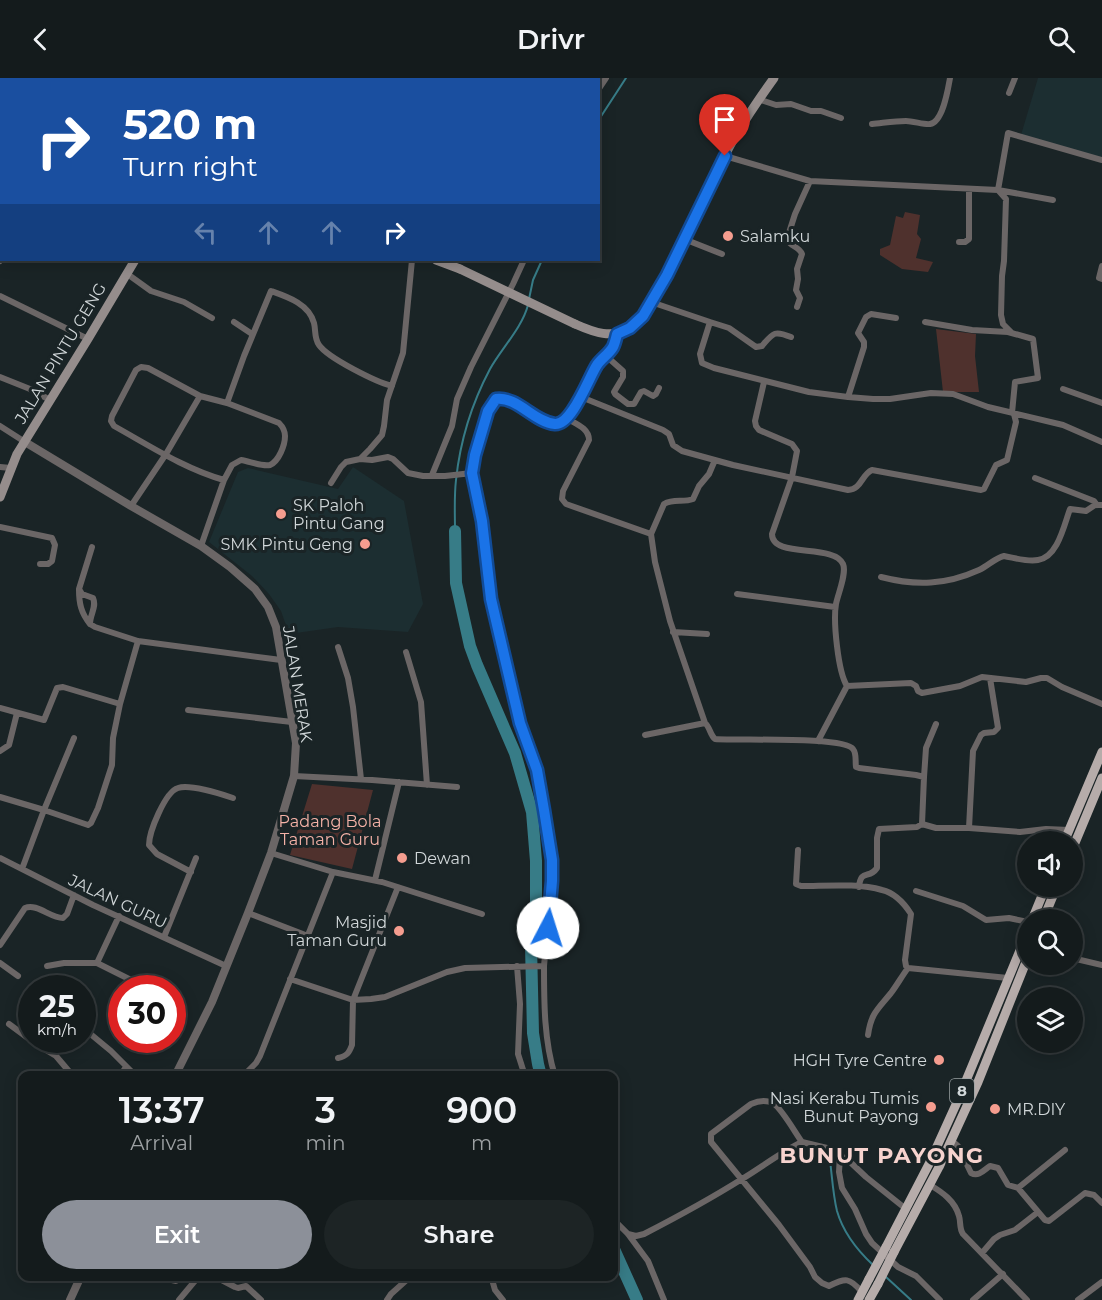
<!DOCTYPE html>
<style>
body{margin:0;font-family:Montserrat,sans-serif;background:#1d2425;color:#f1f3f6;height:100vh;display:flex;flex-direction:column;font-size:22px;white-space:nowrap}
*{box-sizing:border-box;margin:0}
p{font-size:20px;color:#9da1a3}
.icon{flex:none;width:33px;height:33px;fill:none;stroke:currentColor;stroke-width:2;stroke-linecap:round;stroke-linejoin:round}
.map{position:relative;flex:1;overflow:hidden}
.side{position:absolute;left:18px;top:993px;width:600px;height:210px;display:flex;flex-direction:column;background:#141b1c;border-radius:12px;box-shadow:0 3px 15px #0003,0 0 0 2px #33393b}
.side>*{flex:none}
.top-card{position:absolute;left:0px;top:0px;width:600px;height:183px;box-shadow:0 3px 15px #0003,0 0 0 2px #33393b;background:#1a4fa0;color:#fff;overflow:hidden}
.buttons{position:absolute;left:1017px;top:753px;display:grid;gap:12px}
.buttons a{display:grid;place-items:center;width:66px;height:66px;border-radius:50%;background:#141b1c;box-shadow:0 3px 15px #0003,0 0 0 2px #33393b;font-size:30px}
.speed{position:absolute;left:18px;top:897px;display:flex;gap:12px;font-size:30px;font-weight:700;text-align:center}
.speed>*{display:grid;place-content:center;width:78px;height:78px;border-radius:50%;background:#141b1c;box-shadow:0 3px 15px #0003,0 0 0 2px #33393b;line-height:1}
.speed small{font-size:15px;font-weight:400}
.speed .limit{border:9px solid #d22;background:#fff;color:#111}
.pin{position:absolute;display:grid;place-items:center;width:51px;height:51px;color:#fff;margin:-62px -26px;border-radius:50% 50% 50% 0;rotate:-45deg;box-shadow:0 0 6px #0007}
.pin .icon{rotate:45deg}
.me{position:absolute;width:66px;margin:-33px;rotate:5deg;stroke-linejoin:round;filter:drop-shadow(0 0 4px #0008)}
.turn{display:flex;align-items:center;gap:21px;height:126px;padding:0 24px;font-size:27px}
.turn .icon{width:78px;height:78px;stroke-width:2.5}
.turn b{display:block;font-size:42px;line-height:51px}
.lanes{display:flex;align-items:center;height:57px;padding:0 24px;background:#0003;justify-content:center;gap:30px;direction:ltr}
.lanes .off{opacity:.35}
.eta{display:flex;justify-content:space-evenly;align-items:center;height:102px;text-align:center}
.eta b{font-size:36px;font-weight:600;line-height:42px}
.action{display:flex;gap:12px;margin-top:auto;padding:12px 24px}
.action a{flex:1;height:69px;border-radius:36px;background:#8c9099;color:#fff;font-size:24px;font-weight:600;line-height:69px;text-align:center}
.action a+a{background:#1d2425;color:#f1f3f6}
header{display:flex;justify-content:space-between;align-items:center;height:78px;padding:0 24px;background:#141b1c;font-size:27px;font-weight:600}
.map>svg:first-child{display:block}
.built{fill:#1c2e31}
.green{fill:#4f312d}
.lines{fill:none;stroke-linecap:round;stroke-linejoin:round}
.stream{stroke:#377c87;stroke-width:2}
.river{stroke:#377c87;stroke-width:12}
.minor{stroke:#6b6666;stroke-width:6}
.tertiary{stroke:#6b6666;stroke-width:8}
.secondary{stroke:#958d8c;stroke-width:9}
.primary{stroke:#b6acaa;stroke-width:9}
.secondary-bridge{stroke:#958d8c;stroke-width:9}
.primary-bridge{stroke:#b6acaa;stroke-width:9}
.route-casing{stroke:#114b97;stroke-width:15}
.route{stroke:#1a73e8;stroke-width:10}
.poi-dot{fill:#f59d8f;stroke:#1a2426;stroke-width:2}
.labels{text-anchor:middle;stroke-width:6;stroke-linejoin:round;paint-order:stroke}
.shield{fill:#1a2426;stroke:#9aa1a3;stroke-width:1.5}
.shield-label{font-size:15px;font-weight:bold;fill:#d1d7d9}
.poi-label{font-size:16px;fill:#d1d7d9;stroke:#1a2426;text-anchor:start}
.street-label{font-size:16px;fill:#d1d7d9;stroke:#1a2426}
.park-label{font-size:16px;fill:#f5b2a7;stroke:#1a2426}
.district-label{font-size:22px;font-weight:bold;letter-spacing:1.5px;fill:#f6d3ce;stroke:#1a2426}
</style>
<header><svg class="icon" aria-label="back" viewBox="0 0 24 24"><path d="M15 5l-7 7 7 7"/></svg>Drivr<svg class="icon" aria-label="search" viewBox="0 0 24 24"><circle cx="10" cy="10" r="6"/><path d="M15 15l6 6"/></svg></header>
<div class="map">
<svg width="1102" height="1222" viewBox="0 0 1102 1222">
<rect width="100%" height="100%" fill="#1a2426"/>
<path class="built" d="M1038,0h64v80l-81,-23z
M353,389l51,34 19,103 -15,28 -70,-5 -49,7 -8,-23 -12,-17 -17,-18 -43,-34 29,-70 10,-4 90,21z"/>
<path class="green" d="M905,134l15,3 -3,19 4,5 -5,19 17,4 -5,10 -26,-3 -22,-14v-6l10,-4 6,-29 7,2z
M936,251l40,5 -1,22 4,36h-36z
M312,706l61,6 -21,79 -62,-14z"/>
<g class="lines">
<path class="stream" d="M598,43l28,-43
M529,221l4,-19 9,-20
M455,453c0,-17 -1,-34 1,-51 4,-38 16,-77 34,-111 11,-20 32,-41 38,-64
M830,1082c2,16 3,35 7,51 6,21 20,39 36,54
M886,1199l25,23"/>
<path class="river" d="M455,453l1,52 14,63 7,19 38,88 17,59 4,49v47l-5,37 2,88 5,31 3,12
M614,1171l23,51"/>
<path class="minor" d="M40,0l3,2
M229,2l1,-2
M384,2l1,-2
M598,12l8,-12
M1009,15l6,-15
M758,21l18,6 15,-1 20,7h10l20,7
M0,42l2,-3
M872,46c11,-1 23,-3 34,-3 7,0 19,4 24,3 13,-2 18,-35 20,-46
M725,78l85,25 188,9 8,9 -2,62 -2,15 -1,39 2,9 9,9
M1053,122l-55,-10 10,-57 94,27
M0,155l2,1
M684,161l38,15
M959,164h6l4,-3v-50
M0,183l2,-3
M1102,188l-3,12 3,1
M126,195l25,18 33,11 28,16
M0,218l88,43
M651,224l59,20 -10,32 2,9 12,5 95,24 39,5 25,2h17l41,-6 22,1 35,13 75,18 39,17
M797,229l3,-9 -4,-8 2,-11 -1,-10 5,-15c-3,-8 -12,-7 -15,-15l8,-25 15,-33
M234,244l18,12
M710,244l19,6 27,19 6,-1c11,-13 12,-16 29,-9
M925,244l47,8 36,2 25,7 5,39 -23,4 -3,31
M605,277l18,16v6l-9,15 1,2 13,10h6l7,-12 3,-1 9,5 3,-2 3,-6
M0,299l30,12 20,11
M764,304l-9,39 1,5 3,4 33,14 5,7 -5,26 -20,57c0,25 62,9 71,30 4,9 -5,30 -7,40 -3,17 2,68 11,82
M1063,311l39,14
M581,319l82,33 6,4 4,11 9,6 51,14 115,25c14,-1 13,-15 24,-20l109,20 3,-1 12,-24 11,-5 9,-38 -2,-8
M848,319l16,-50v-5l-6,-9 8,-16 5,-3 25,4
M227,325l17,-47 27,-65c17,6 38,13 43,32 2,8 0,15 5,22 9,13 57,37 73,41
M566,340c10,6 23,10 23,22l-26,51 -1,8 4,5 85,30 4,28 15,59 35,102
M0,348l25,16
M360,381l12,1 16,-3 5,2 15,14 15,3h22l27,-3
M0,389l11,1
M432,397l20,-49 5,-27 14,-32 42,-83 11,-24
M1035,400l59,23 3,4
M331,405l10,-16 5,-5 14,-3 10,-10 12,-14 2,-9 3,-26 16,-47 9,-93
M131,428l35,-52 34,-58
M0,449l52,11 3,7 -3,16 -4,3h-8
M651,456l13,-30c10,-6 19,-1 29,-5l6,-13 10,-12 6,-14
M201,468l23,-66 8,-15 9,-5c8,1 21,7 29,5 9,-4 15,-20 15,-29 0,-6 -2,-9 -6,-13l-52,-20 -27,-7 -52,-28 -7,-1 -5,3 -24,46 -1,5 3,5c36,20 71,43 110,54
M92,469l-13,42 3,5 11,4c4,9 -3,16 -3,26l5,3 43,14 143,19
M881,499c35,9 65,8 98,-7 9,-4 16,-12 25,-14 11,2 23,6 34,4 20,-3 26,-35 32,-51l16,2 9,-6h7
M79,512c0,13 2,23 11,34
M737,516l98,13
M673,554l34,2
M338,569l10,31 5,29 8,72
M406,574l15,50 6,83
M847,608l64,-3 5,3 2,5 4,2 38,-7 22,-9 44,5 15,-4h6l15,9 40,17
M0,630l44,12 13,-32 6,-1 57,17
M188,632l104,12
M645,657l60,-12c5,4 5,12 10,16 22,2 129,-3 138,10 4,5 2,12 3,18l3,1 57,7 8,2 -2,47 -5,3 -38,2 -2,9v30c-8,12 -16,0 -18,19
M818,663l29,-55
M0,673l9,-6 8,-32
M294,698l78,4 85,7
M924,699l2,-29 10,-24
M0,719l44,13 44,15 3,-2 7,-15 14,-43 1,-27 7,-34 18,-63
M922,746l14,4h33l51,4 26,-3 23,1
M969,750l4,-77 8,-16 3,-2 10,-1 4,-4 -8,-50
M798,772l-2,34 5,2c25,0 57,-3 81,4 13,3 22,13 29,24l-6,46 1,6 2,2 100,10
M271,775l62,19 49,10 100,32
M0,780l93,47 133,61
M22,791l22,-59 30,-72
M191,794l-34,-18 -8,-9c0,-13 16,-53 29,-57 12,-4 43,6 55,10
M375,802l24,-98
M916,813l47,15 23,14 23,-2 19,4
M248,835l60,23
M164,859l32,-79
M0,867l25,-37c12,-5 25,10 38,10l4,-4 7,-19
M1072,880l30,7
M0,885l18,13
M97,885l22,-47
M47,888l17,-3h33l50,25
M517,888l3,38 -2,50 7,22
M544,888l8,-85 -2,-39 -13,-72 -17,-47 -29,-124 -9,-78 -10,-48 3,-18 13,-44 8,-12c22,-3 40,26 64,24l6,-5 15,-21 15,-31 17,-19 4,-13
M290,901l63,21 18,-1 14,-2 62,-25 18,-4 79,-2c0,36 0,75 11,110
M172,924l7,3
M9,946l27,20 20,12 17,20
M82,949l29,24 25,25
M868,957c3,-22 10,-26 23,-42 6,-8 11,-17 17,-25
M338,980c9,-2 11,-5 14,-13l1,-45 45,-113
M120,998l6,-9
M243,998l13,-13 4,-7 73,-184
M951,1062l7,6 13,27c8,4 13,-3 19,-7l8,2 10,17 10,3 27,32 4,1 36,-28 9,2 8,8
M802,1064c-6,-8 -20,-33 -28,-38 -8,-5 -16,-3 -23,0l-40,30v8l68,83 31,42 5,10 7,6 7,3c17,-8 20,-9 33,6
M840,1077l-1,17 3,16 13,21 11,25 6,9 26,24 18,9 24,24
M930,1107c12,7 25,16 29,31 2,6 0,12 4,18l64,66
M1018,1110l47,-38
M614,1142l14,14 20,27 16,39
M628,1156l8,2 8,-2c33,-17 66,-35 98,-55 20,-12 39,-27 60,-37l25,6 21,12 18,17 40,32
M982,1175l12,-14 6,-4 15,-5 23,-18
M155,1198l21,5 9,-5
M214,1198l21,11 3,1 8,-2 15,14
M491,1198l4,14 8,10
M179,1222l20,-24
M387,1222l4,-6 20,-18
M973,1222l30,-26
M1078,1222l24,-18"/>
<path class="tertiary" d="M25,364l106,64 70,40 29,21 25,22 13,18 8,20 20,116 -2,33 -23,77 -23,60 -36,89 -37,74
M70,1222l11,-24"/>
<path class="secondary" d="M436,182l24,9
M575,246c18,8 38,16 56,3 13,-8 19,-23 27,-36 25,-44 44,-91 67,-136 14,-27 31,-52 49,-77
M0,419l17,-43 71,-115 47,-79"/>
<path class="primary" d="M1064,764l38,-90
M1072,772l30,-72
M1032,842l14,-34
M1043,842l14,-34
M886,1169l43,-83 29,-64 70,-169
M894,1174l45,-85 39,-85 50,-125
M858,1222l11,-21
M869,1222l9,-16"/>
<path class="secondary-bridge" d="M460,191l115,55"/>
<path class="primary-bridge" d="M869,1201l17,-32
M878,1206l16,-32"/>
</g>
<g class="lines">
<g class="route-casing">
<path id="route" d="M548,850l4,-47v-21l-8,-50 -7,-40 -17,-47 -29,-124 -9,-78 -10,-48 3,-18 13,-44 8,-12c21,-3 38,23 59,25 17,1 34,-47 42,-59 5,-7 12,-11 16,-18 2,-4 3,-9 4,-13l13,-6 13,-12 24,-41 58,-119"/>
</g>
<use href="#route" class="route"/>
</g>
<g class="poi-dot">
<circle cx="728" cy="158" r="6"/>
<circle cx="281" cy="436" r="6"/>
<circle cx="365" cy="466" r="6"/>
<circle cx="402" cy="780" r="6"/>
<circle cx="399" cy="853" r="6"/>
<circle cx="939" cy="982" r="6"/>
<circle cx="931" cy="1029" r="6"/>
<circle cx="995" cy="1031" r="6"/>
</g>
<g class="labels">
<rect class="shield" x="950" y="1001" width="24" height="24" rx="4.5"/>
<g class="shield-label">
<text x="962" y="1018">8</text>
</g>
<g class="poi-label">
<text x="740" y="164">Salamku</text>
<text x="293" y="433">SK Paloh<tspan x="293" dy="18">Pintu Gang</tspan></text>
<text x="353" y="472" text-anchor="end">SMK Pintu Geng</text>
<text x="414" y="786">Dewan</text>
<text x="387" y="850" text-anchor="end">Masjid<tspan x="387" dy="18">Taman Guru</tspan></text>
<text x="927" y="988" text-anchor="end">HGH Tyre Centre</text>
<text x="919" y="1026" text-anchor="end">Nasi Kerabu Tumis<tspan x="919" dy="18">Bunut Payong</tspan></text>
<text x="1007" y="1037">MR.DIY</text>
</g>
<g class="street-label">
<text transform="translate(60 275) rotate(-59)" y="6">JALAN PINTU GENG</text>
<text transform="translate(298 606) rotate(81)" y="6">JALAN MERAK</text>
<text transform="translate(118 823) rotate(25)" y="6">JALAN GURU</text>
</g>
<g class="park-label">
<text x="330" y="749">Padang Bola<tspan x="330" dy="18">Taman Guru</tspan></text>
</g>
<g class="district-label">
<text x="882" y="1085">BUNUT PAYONG</text>
</g>
</g>
</svg>
<div class="buttons">
<a><svg class="icon" aria-label="sound" viewBox="0 0 24 24"><path d="M4 9h4l5-4v14l-5-4H4zM17 9q2 3 0 6"/></svg></a>
<a><svg class="icon" aria-label="search" viewBox="0 0 24 24"><circle cx="10" cy="10" r="6"/><path d="M15 15l6 6"/></svg></a>
<a><svg class="icon" aria-label="layers" viewBox="0 0 24 24"><path d="M12 4l9 5-9 5-9-5zM3 14l9 5 9-5"/></svg></a>
</div>
<div class="speed"><div>25<small>km/h</small></div><div class="limit">30</div></div>
<div class="pin" style="left:725px;top:78px;background:#d93025"><svg class="icon" aria-label="arrive" viewBox="0 0 24 24"><path d="M6 21V4h12l-3 4 3 4H6"/></svg></div>
<svg class="me" style="left:548px;top:850px" viewBox="-20 -20 40 40"><circle r="19" fill="#fff"/><path d="M0-13L10 11 0 6-10 11z" fill="#1a73e8"/></svg>
<div class="top-card">
<div class="turn"><svg class="icon" aria-label="right" viewBox="0 0 24 24"><path d="M7 20v-9h11M14 6l5 5-5 5"/></svg><div><b>520 m</b>Turn right</div></div>
<div class="lanes"><svg class="icon off" aria-label="left" viewBox="0 0 24 24"><path d="M17 20v-9H6M10 6l-5 5 5 5"/></svg><svg class="icon off" aria-label="ahead" viewBox="0 0 24 24"><path d="M12 20V5M6 11l6-6 6 6"/></svg><svg class="icon off" aria-label="ahead" viewBox="0 0 24 24"><path d="M12 20V5M6 11l6-6 6 6"/></svg><svg class="icon" aria-label="right" viewBox="0 0 24 24"><path d="M7 20v-9h11M14 6l5 5-5 5"/></svg></div>
</div>
<section class="side">
<div class="eta">
<div><b>13:37</b><p>Arrival</p></div>
<div><b>3</b><p>min</p></div>
<div><b>900</b><p>m</p></div>
</div>
<div class="action"><a>Exit</a><a>Share</a></div>
</section>
</div>
